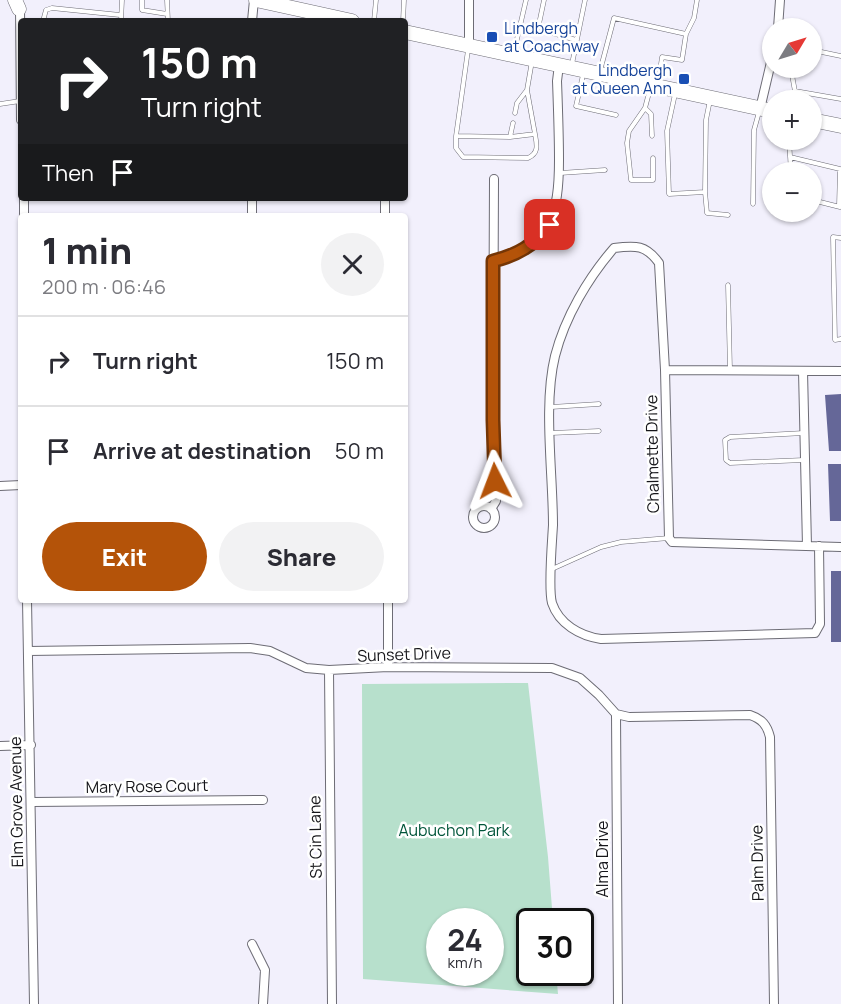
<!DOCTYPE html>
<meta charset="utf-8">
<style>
body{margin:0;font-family:Manrope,sans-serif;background:#f2f2f3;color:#2b2b33;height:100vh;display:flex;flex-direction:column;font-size:22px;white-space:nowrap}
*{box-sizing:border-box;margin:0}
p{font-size:20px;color:#7c7c81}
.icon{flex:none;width:33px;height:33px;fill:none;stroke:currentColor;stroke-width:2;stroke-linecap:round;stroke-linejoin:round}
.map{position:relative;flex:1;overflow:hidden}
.panel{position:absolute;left:18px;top:213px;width:390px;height:390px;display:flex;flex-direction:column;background:#fff;border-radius:6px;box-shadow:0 2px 4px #0004}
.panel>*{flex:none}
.top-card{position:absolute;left:18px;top:18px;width:390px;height:183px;border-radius:6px;box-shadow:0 2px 4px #0004;background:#202124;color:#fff;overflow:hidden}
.needle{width:39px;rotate:52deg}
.controls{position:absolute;left:762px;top:18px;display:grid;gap:12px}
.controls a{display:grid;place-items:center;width:60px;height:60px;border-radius:50%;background:#fff;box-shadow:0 2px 4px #0004;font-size:30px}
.speed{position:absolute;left:426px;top:908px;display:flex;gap:12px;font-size:30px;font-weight:700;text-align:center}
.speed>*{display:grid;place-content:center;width:78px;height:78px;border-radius:50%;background:#fff;box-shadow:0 2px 4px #0004;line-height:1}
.speed small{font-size:15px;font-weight:400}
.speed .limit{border:3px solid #111;border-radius:9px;background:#fff;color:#111}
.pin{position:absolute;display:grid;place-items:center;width:51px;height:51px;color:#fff;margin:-26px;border-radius:12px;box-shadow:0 3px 9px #0006}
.me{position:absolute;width:66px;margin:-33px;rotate:357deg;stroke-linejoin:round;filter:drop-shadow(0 0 4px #0008)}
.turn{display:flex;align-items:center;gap:21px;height:126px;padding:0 24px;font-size:27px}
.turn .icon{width:78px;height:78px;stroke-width:2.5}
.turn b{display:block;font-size:42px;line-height:51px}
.then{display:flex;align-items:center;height:57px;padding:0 24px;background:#0003;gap:12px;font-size:22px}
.round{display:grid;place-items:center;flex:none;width:63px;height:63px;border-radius:32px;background:#f2f2f3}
.overview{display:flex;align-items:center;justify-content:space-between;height:102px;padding:0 24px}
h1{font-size:36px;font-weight:800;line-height:45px}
.action{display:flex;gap:12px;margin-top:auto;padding:12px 24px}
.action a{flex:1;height:69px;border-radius:36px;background:#b45309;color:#fff;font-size:24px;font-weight:800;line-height:69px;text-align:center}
.action a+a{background:#f2f2f3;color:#2b2b33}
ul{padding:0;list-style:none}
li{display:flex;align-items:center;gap:18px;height:90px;padding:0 24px;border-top:2px solid #e1e1e2}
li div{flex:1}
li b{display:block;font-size:22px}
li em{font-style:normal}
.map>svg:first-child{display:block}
.green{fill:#b7e0cc;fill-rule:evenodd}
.building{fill:#656798}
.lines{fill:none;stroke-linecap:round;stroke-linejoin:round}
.lane-casing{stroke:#6d6c75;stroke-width:5}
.street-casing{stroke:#6d6c75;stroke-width:10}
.primary-casing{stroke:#6d6c75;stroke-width:15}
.lane{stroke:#fff;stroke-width:4}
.street{stroke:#fff;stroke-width:8}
.primary{stroke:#fff;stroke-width:14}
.route-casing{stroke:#753606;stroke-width:15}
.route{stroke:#b45309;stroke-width:10}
.transit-dot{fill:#1a4fb4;stroke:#fff;stroke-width:2}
.labels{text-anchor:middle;stroke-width:5;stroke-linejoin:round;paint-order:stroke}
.transit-label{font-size:16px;fill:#164399;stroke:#fff;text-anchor:start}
.street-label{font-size:16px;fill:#16161a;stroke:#fff}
.park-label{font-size:16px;fill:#01553a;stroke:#fff}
</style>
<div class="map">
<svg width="841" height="1004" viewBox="0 0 841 1004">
<rect width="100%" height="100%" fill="#f2f0fc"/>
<path class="green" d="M528,683l20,174 5,64h-23v51h26l2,22 -195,-15 -1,-295zM440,921h50v51h-50z"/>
<path class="building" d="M841,394v57h-12l-4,-56z
M828,464h13v57h-11z
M831,571h10v71h-10z"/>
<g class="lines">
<g class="lane-casing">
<path id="lane" d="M142,0v10l25,4
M167,0l1,21
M544,0l-5,24 3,6 34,10
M43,21l3,-11 6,-2 68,7
M121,21l1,-21
M374,21l2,-21
M403,21l1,-21
M686,34l8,-16 3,-18
M468,50l-12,86 54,1 25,-3 -8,-44 5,-29
M812,50l29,6
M514,52l12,-52
M572,64l13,-64
M793,68c-3,12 4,20 2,32
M600,71l14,-53 72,16 -4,26 -20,-3 -4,27
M583,75l-7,31 40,9
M650,89l-5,19 -16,23 -2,12 4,37h22v-22
M795,91l46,8
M675,94l-8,37 2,63 36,-2 1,-72 4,-20
M0,104l20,-3
M645,108l6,6 1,22
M515,113l2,-10 10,-13
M456,136v12l7,9 65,1c11,-5 9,-13 7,-24
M510,137l3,-14
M789,140l2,32
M790,157l50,12 -1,37
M560,173l45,-3
M705,192l2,21 21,2
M812,200l28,7
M753,204l1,-74 5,-18
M841,238l-8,-1 2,103 6,-1
M728,285l2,85
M551,407l48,-3
M551,433l48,-2
M804,433l-74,4 -5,3 1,20 4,3 74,-3
M552,569l49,-22 20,-5 48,-4"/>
</g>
<g class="street-casing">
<path id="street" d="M20,7l1,113
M252,21l2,-21
M778,28l2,-28
M469,46v-46
M760,109l12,-51
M24,198v18
M252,198v18
M385,198v18
M493,261c58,-13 66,-48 66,-101 0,-26 -1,-52 -2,-79l2,-16
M665,370l-6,-107c-13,-18 -23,-18 -45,-15 -26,30 -49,69 -59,108 -12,49 -2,117 -2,169 -1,18 -5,63 -1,78 7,21 28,33 49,36l214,-6 5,-9 -1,-78
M803,371l4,175
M841,371l-176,-1 4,168 3,4 169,5
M0,486l21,-1
M473 517a11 11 0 1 1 22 0a11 11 0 1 1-22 0Z
M491,509l5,-8 -3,-81 1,-241
M27,600l7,404
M388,600v67
M28,651l222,-3 20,3 36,17 23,2 59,-3 164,1 28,10 19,17 17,19 13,3 121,-2c12,4 17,10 20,22l4,267
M329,670l3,334
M616,714l2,290
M0,746l31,-1
M32,802l231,-2
M252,944l13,26 -2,34"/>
</g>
<g class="primary-casing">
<path id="primary" d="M15,0l4,9
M256,0l96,21
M405,32l367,79
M812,120l29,6"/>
</g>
<use href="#lane" class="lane"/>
<use href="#street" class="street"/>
<use href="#primary" class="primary"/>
</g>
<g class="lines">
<g class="route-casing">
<path id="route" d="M495,481l-2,-61v-159c25,-6 41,-16 57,-36"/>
</g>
<use href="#route" class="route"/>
</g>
<g class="transit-dot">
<rect x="486" y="31" width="12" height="12" rx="3"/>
<rect x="678" y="73" width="12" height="12" rx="3"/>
</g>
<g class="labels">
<g class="transit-label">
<text x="504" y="34">Lindbergh<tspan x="504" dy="18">at Coachway</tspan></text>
<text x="672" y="76" text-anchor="end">Lindbergh<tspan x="672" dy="18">at Queen Ann</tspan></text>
</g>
<g class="street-label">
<text transform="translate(652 454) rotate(-91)" y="6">Chalmette Drive</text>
<text transform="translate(404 654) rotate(-2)" y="6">Sunset Drive</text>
<text transform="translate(147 786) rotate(-1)" y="6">Mary Rose Court</text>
<text transform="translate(16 802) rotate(-91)" y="6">Elm Grove Avenue</text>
<text transform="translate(315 837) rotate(-91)" y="6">St Cin Lane</text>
<text transform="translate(602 859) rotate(-90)" y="6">Alma Drive</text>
<text transform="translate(757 863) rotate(-91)" y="6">Palm Drive</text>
</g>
<g class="park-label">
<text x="454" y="836">Aubuchon Park</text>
</g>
</g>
</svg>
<div class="controls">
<a><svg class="needle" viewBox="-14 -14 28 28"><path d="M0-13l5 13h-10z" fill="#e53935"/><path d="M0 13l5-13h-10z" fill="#7c7c81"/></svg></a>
<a>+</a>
<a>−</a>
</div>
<div class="speed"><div>24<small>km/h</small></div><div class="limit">30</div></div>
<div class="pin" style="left:550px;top:225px;background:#d93025"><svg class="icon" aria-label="arrive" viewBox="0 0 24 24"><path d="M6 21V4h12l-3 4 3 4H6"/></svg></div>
<svg class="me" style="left:495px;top:481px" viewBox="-20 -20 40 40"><path d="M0-17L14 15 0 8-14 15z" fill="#b45309" stroke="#fff" stroke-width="4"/></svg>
<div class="top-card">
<div class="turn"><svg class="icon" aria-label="right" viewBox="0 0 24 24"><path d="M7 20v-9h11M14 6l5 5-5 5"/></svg><div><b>150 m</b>Turn right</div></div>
<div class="then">Then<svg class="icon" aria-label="arrive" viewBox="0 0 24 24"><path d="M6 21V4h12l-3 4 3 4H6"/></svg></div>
</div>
<section class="panel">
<div class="overview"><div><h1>1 min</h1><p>200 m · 06:46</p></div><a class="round"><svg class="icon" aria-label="close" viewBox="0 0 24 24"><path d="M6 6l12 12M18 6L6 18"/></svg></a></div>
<ul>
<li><svg class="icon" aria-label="right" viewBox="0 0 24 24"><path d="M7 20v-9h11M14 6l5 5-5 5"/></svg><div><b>Turn right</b></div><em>150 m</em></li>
<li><svg class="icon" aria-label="arrive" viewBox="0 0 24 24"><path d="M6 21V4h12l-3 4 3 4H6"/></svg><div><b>Arrive at destination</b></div><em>50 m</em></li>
</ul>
<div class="action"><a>Exit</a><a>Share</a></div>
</section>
</div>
